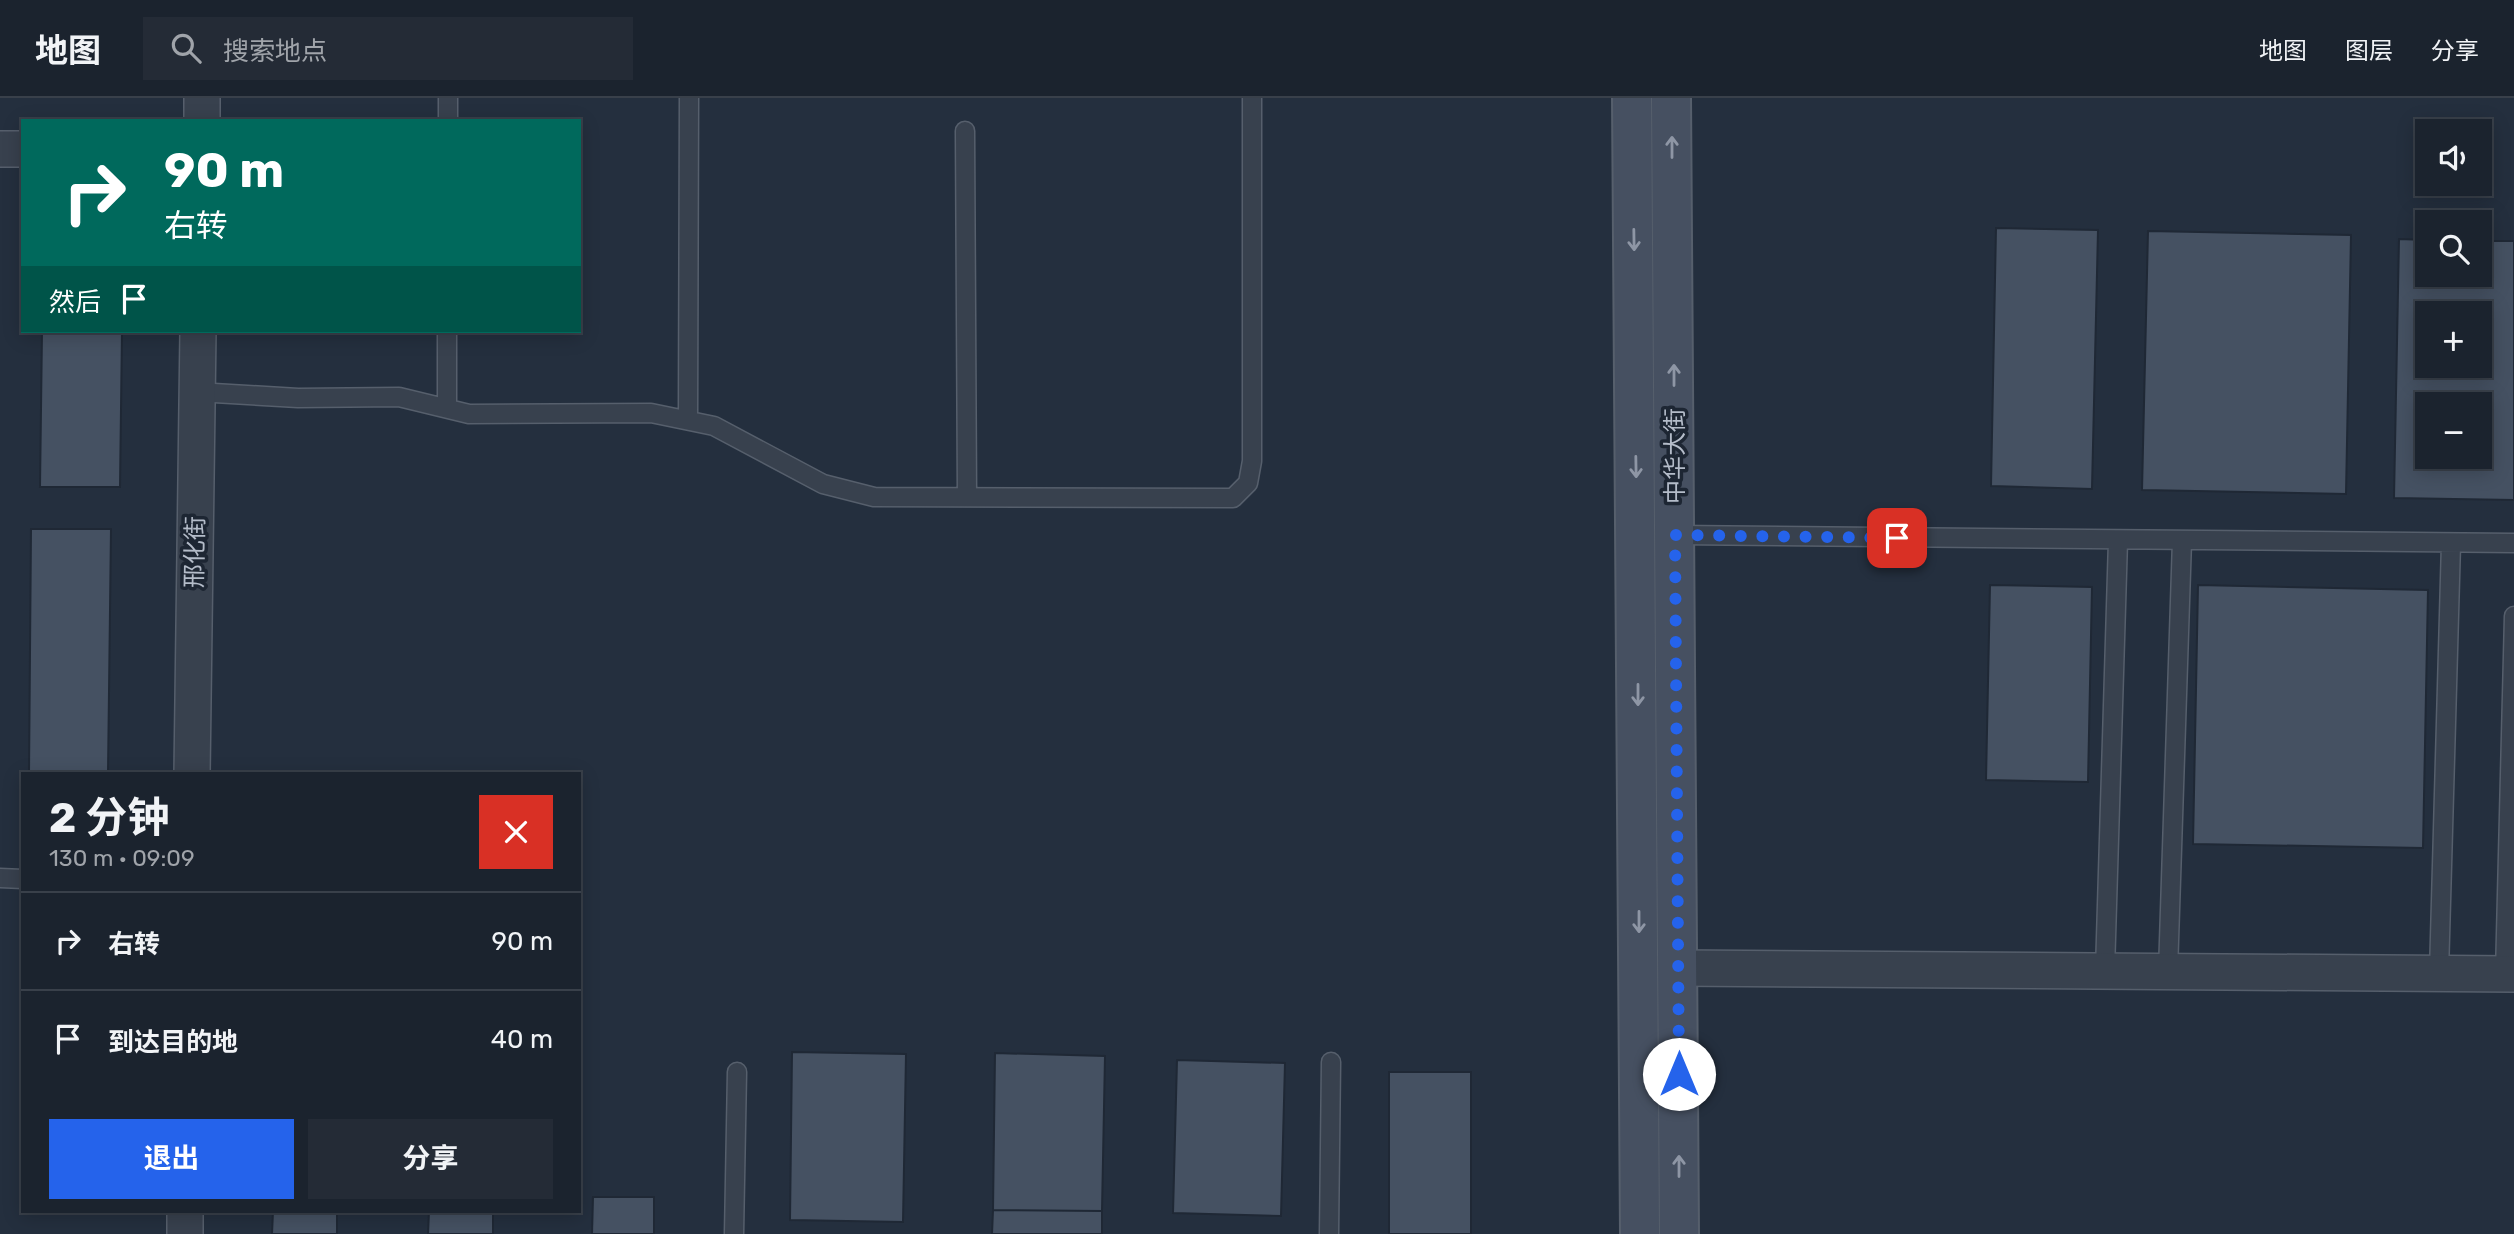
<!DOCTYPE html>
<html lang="zh">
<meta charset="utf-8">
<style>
body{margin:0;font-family:Rubik,"Noto Sans SC",sans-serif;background:#242b36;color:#f1f3f6;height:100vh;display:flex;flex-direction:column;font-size:26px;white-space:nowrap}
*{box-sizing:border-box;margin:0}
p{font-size:23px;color:#a0a4aa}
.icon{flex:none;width:38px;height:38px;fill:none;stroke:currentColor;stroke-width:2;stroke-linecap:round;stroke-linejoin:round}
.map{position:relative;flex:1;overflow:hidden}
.panel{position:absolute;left:21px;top:674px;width:560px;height:441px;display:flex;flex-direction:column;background:#1b232e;border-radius:0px;box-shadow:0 4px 18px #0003,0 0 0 2px #39404a}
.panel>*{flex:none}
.hud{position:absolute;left:21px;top:21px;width:560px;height:214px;border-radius:0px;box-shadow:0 4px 18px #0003,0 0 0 2px #39404a;background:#00695c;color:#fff;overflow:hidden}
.controls{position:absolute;left:2415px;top:21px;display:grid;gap:14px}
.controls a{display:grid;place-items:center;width:77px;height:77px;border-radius:0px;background:#1b232e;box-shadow:0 4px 18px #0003,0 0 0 2px #39404a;font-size:35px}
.pin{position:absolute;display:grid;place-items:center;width:60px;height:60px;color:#fff;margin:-30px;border-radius:14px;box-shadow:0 4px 10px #0006}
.me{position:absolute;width:77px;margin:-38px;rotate:0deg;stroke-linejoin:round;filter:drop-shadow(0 0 5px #0008)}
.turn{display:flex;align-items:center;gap:24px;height:147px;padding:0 28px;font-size:32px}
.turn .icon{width:91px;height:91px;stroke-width:2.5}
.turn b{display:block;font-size:49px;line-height:60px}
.then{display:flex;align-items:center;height:66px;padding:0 28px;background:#0003;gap:14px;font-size:26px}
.round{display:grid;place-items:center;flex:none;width:74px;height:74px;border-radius:0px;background:#242b36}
.summary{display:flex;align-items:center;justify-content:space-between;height:119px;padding:0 28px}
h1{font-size:42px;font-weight:700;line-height:52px}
.cta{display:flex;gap:14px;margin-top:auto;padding:14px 28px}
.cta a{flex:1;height:80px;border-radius:0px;background:#2563eb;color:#fff;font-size:28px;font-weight:700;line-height:80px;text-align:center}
.cta a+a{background:#242b36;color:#f1f3f6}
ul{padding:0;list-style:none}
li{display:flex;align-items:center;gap:21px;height:98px;padding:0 28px;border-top:2px solid #39404a}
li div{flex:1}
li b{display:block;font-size:26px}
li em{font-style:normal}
header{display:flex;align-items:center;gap:42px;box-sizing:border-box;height:98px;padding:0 35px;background:#1b232e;border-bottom:2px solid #39404a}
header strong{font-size:33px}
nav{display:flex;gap:38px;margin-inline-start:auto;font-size:24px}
.search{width:490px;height:63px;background:#242b36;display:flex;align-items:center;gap:18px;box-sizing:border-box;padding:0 24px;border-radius:0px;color:#a0a4aa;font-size:26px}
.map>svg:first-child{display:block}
.building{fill:#455162;stroke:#1f2835;stroke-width:2;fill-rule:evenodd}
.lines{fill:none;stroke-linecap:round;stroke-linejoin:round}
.lane-casing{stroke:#565f6c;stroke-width:21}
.street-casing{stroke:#565f6c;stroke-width:38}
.secondary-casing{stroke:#565f6c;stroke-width:42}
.lane{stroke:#38414e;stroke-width:18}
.street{stroke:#38414e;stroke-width:35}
.secondary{stroke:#465061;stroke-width:38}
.oneway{stroke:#8e96a5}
.route{stroke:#2563eb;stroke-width:12;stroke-dasharray:0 21.6}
.labels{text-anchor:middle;stroke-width:7;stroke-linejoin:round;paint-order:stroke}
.street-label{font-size:24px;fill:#b4bcc9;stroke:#1d2633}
</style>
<header>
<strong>地图</strong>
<div class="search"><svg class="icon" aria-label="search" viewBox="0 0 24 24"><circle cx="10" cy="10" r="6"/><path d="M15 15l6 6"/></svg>搜索地点</div>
<nav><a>地图</a><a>图层</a><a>分享</a></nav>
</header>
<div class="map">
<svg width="2514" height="1136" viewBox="0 0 2514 1136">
<rect width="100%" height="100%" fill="#242f3e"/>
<path class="building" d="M1996,130l102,2 -6,259 -101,-3z
M2148,133l203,4 -5,259 -204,-4z
M2399,141l28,1v35h53v-34h34v259l-120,-2zM2427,215h53v53h-53zM2427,306h53v53h-53z
M42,233h80l-2,156h-80z
M31,431h80l-3,245h-79z
M1990,487l102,2 -4,195 -102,-2z
M2198,487l230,5 -5,258 -230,-4z
M792,954l114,2 -3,168 -113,-2z
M995,955l110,3 -3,155 -109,-1z
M1177,962l108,3 -4,153 -108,-3z
M1389,974h82v162h-82z
M593,1099h61v37h-62z
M993,1112l109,1v23h-110z
M273,1113h64v23h-65z
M429,1113h64v23h-65z"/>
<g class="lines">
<g class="lane-casing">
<path id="lane" d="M448,23v-23
M965,33l2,366
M197,294l101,6 101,-1 70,17 182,-1 63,13 109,58 51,13 359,1 15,-15 4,-22v-363
M447,309v-76
M688,322l1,-322
M1675,437l839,8
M0,780l23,1
M2105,873l13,-431
M2168,874l14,-432
M2439,875l12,-430
M2505,876l9,-358
M734,1136l3,-162
M1329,1136l2,-172"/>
</g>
<g class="street-casing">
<path id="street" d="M202,23v-23
M0,51h23
M192,676l6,-443
M1678,870l836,6
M185,1136v-23"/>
</g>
<g class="secondary-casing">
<path id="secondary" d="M1632,0l8,1136
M1671,0l8,1136"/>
</g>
<use href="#lane" class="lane"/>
<use href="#street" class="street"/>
<use href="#secondary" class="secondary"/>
</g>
<defs><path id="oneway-shaft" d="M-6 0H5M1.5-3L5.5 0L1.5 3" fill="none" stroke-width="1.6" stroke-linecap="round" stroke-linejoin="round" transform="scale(1.75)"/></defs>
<g class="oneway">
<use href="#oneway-shaft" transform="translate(1672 49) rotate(-90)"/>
<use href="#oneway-shaft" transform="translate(1634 142) rotate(89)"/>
<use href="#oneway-shaft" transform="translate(1674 277) rotate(-90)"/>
<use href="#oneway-shaft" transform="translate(1636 369) rotate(89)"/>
<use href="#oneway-shaft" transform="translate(1638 597) rotate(90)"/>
<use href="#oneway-shaft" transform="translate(1639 824) rotate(90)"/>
<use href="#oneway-shaft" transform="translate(1679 1068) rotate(-90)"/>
</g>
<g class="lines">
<path class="route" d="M1679,976l-4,-539 222,3"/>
</g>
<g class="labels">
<g class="street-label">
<text transform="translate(1675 358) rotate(-90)" y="8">中华大街</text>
<text transform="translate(195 454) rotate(-89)" y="8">邢化街</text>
</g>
</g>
</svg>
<div class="controls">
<a><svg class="icon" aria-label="sound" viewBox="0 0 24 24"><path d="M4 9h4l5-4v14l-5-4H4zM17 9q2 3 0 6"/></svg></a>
<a><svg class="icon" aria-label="search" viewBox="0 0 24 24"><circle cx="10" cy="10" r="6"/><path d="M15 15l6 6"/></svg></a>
<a>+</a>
<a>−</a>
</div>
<div class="pin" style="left:1897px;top:440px;background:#d93025"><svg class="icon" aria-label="arrive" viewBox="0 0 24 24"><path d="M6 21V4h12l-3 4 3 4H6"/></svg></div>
<svg class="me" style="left:1679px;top:976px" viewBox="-20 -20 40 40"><circle r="19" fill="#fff"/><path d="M0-13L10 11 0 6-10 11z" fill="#2563eb"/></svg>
<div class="hud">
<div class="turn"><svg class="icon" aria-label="right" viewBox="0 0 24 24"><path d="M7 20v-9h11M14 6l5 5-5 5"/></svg><div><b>90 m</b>右转</div></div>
<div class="then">然后<svg class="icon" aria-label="arrive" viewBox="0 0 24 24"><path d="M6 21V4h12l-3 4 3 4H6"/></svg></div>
</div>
<section class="panel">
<div class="summary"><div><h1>2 分钟</h1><p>130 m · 09:09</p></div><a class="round" style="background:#d93025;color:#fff"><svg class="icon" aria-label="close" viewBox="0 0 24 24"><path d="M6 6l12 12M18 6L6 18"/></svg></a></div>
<ul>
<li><svg class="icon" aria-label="right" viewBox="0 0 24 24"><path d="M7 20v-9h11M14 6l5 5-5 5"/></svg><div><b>右转</b></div><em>90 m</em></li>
<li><svg class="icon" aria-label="arrive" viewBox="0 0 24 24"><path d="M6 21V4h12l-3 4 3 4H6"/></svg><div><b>到达目的地</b></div><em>40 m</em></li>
</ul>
<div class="cta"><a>退出</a><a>分享</a></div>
</section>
</div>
